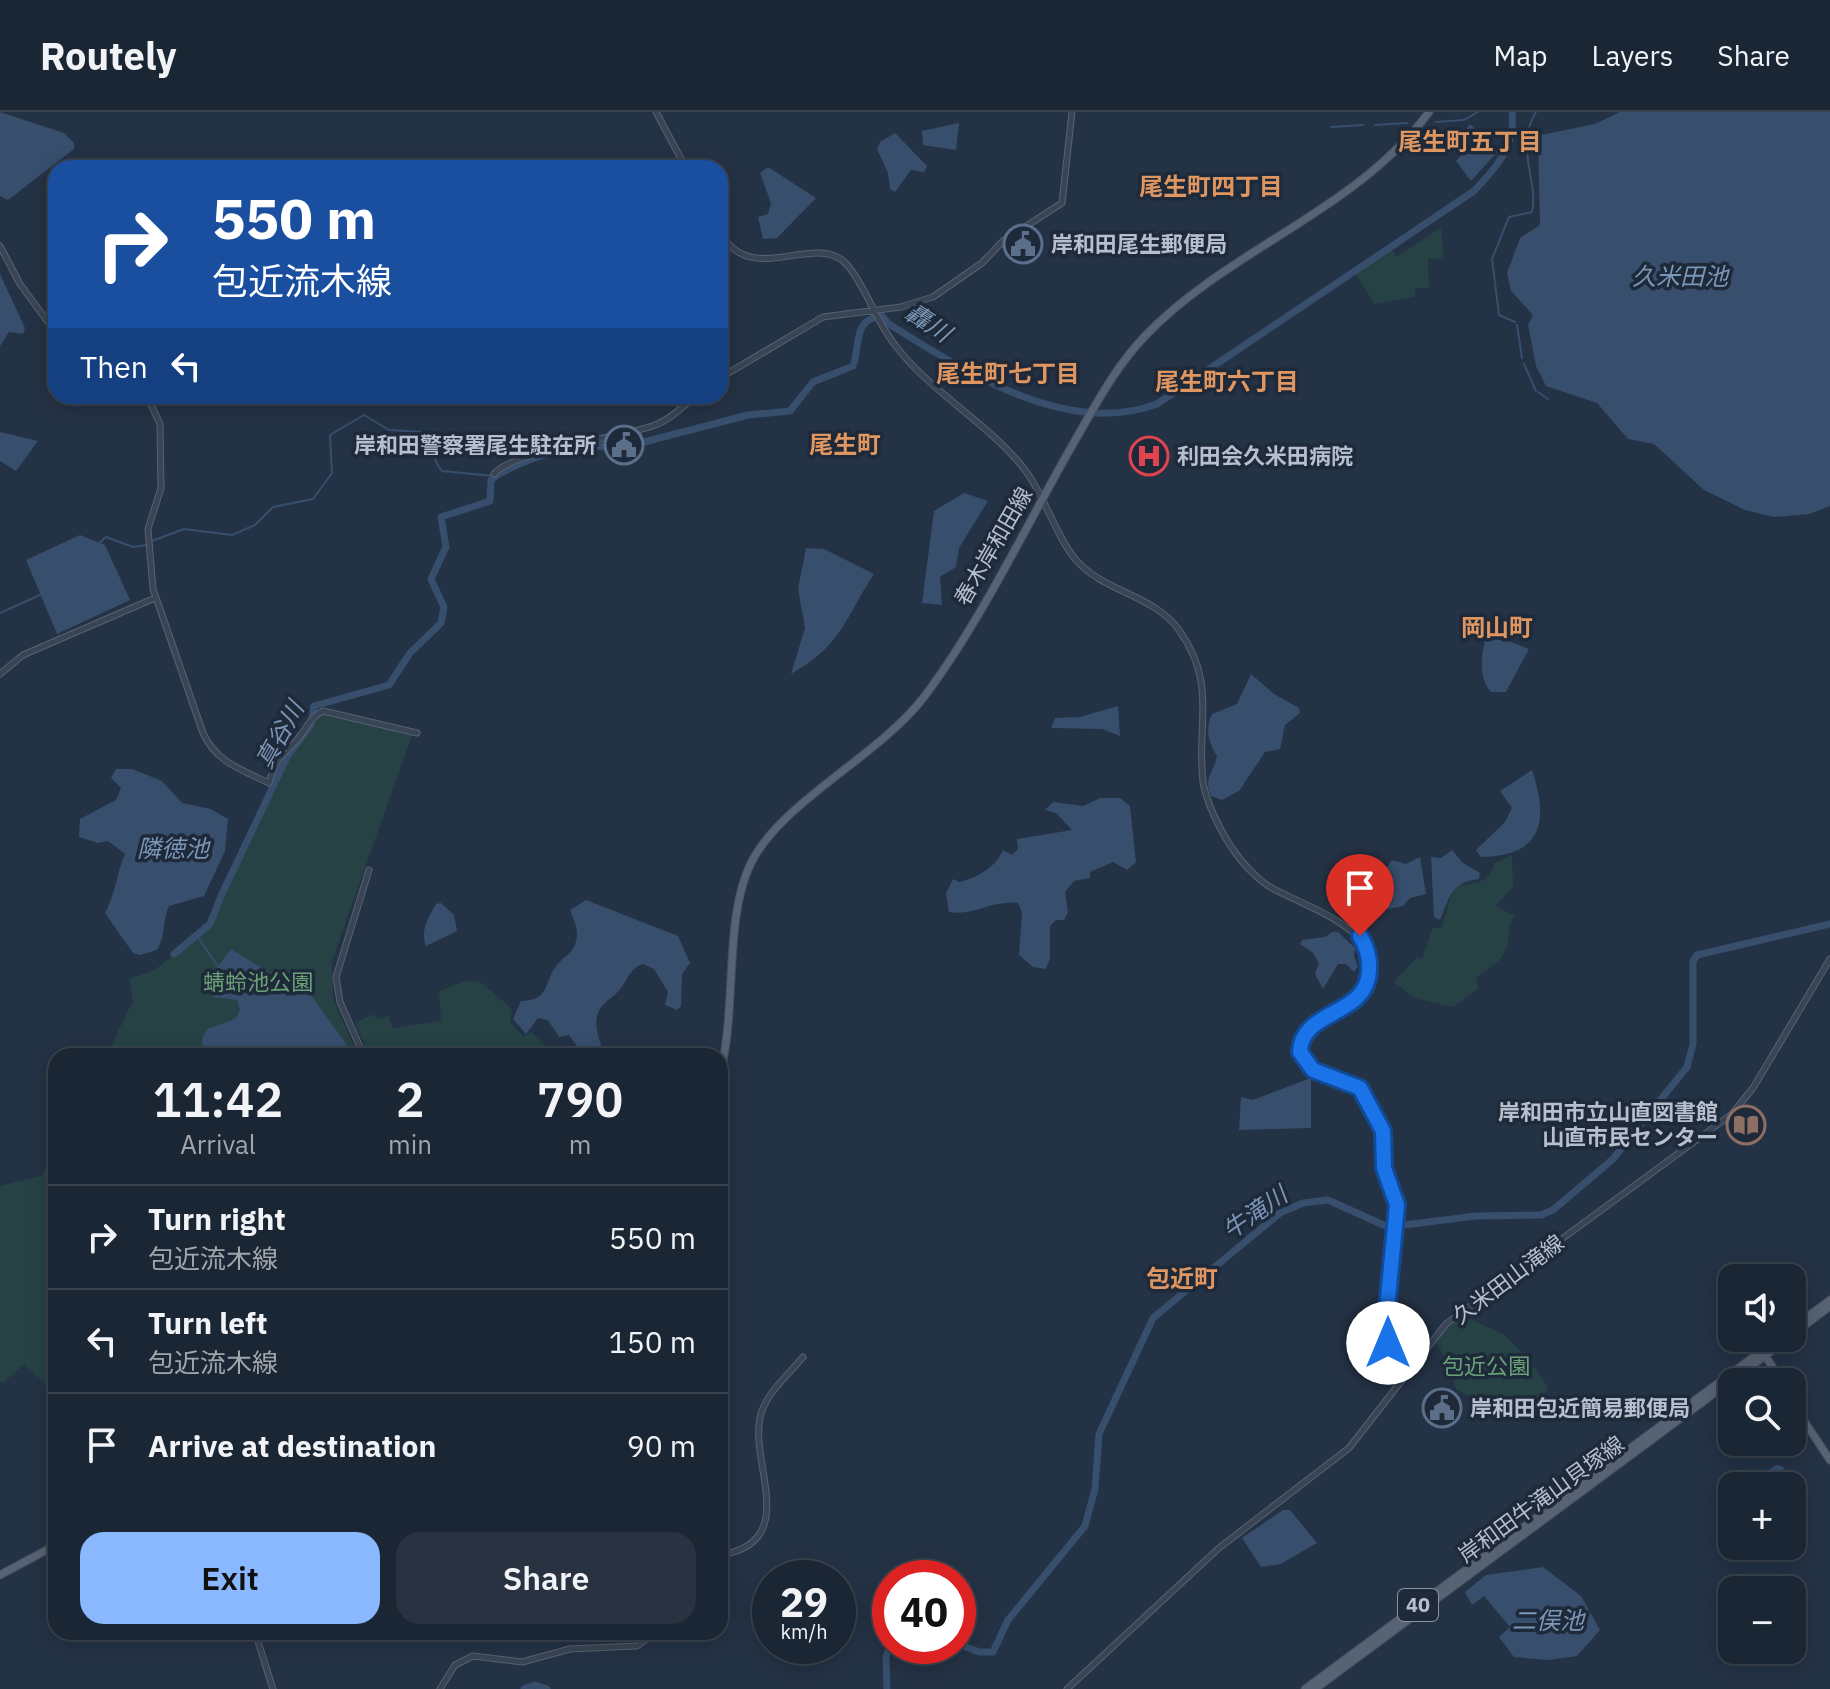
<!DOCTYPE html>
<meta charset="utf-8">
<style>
body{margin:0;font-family:"IBM Plex Sans","Noto Sans JP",sans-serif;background:#283240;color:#f1f3f6;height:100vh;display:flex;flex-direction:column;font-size:30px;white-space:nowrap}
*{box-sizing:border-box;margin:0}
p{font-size:26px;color:#a0a5ac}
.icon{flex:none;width:44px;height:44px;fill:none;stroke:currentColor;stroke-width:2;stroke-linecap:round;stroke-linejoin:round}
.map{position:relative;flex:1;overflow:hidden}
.sheet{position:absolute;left:48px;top:936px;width:680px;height:592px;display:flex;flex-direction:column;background:#1b2634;border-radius:24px;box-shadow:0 4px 20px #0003,0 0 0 2px #39434f}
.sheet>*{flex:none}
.hud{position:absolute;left:48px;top:48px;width:680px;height:244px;border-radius:24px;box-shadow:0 4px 20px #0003,0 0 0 2px #39434f;background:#1a4fa0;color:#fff;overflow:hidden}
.fabs{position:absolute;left:1718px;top:1152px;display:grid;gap:16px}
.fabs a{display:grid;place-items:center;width:88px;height:88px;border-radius:16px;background:#1b2634;box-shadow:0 4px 20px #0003,0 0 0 2px #39434f;font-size:40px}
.speed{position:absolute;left:752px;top:1448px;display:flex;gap:16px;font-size:40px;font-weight:700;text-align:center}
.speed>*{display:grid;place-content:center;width:104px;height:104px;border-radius:50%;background:#1b2634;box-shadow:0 4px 20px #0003,0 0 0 2px #39434f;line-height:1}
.speed small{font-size:20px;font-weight:400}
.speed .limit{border:12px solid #d22;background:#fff;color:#111}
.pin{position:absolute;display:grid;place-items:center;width:68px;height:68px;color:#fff;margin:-82px -34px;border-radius:50% 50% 50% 0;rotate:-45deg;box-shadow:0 0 8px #0007}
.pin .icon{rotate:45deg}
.me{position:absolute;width:88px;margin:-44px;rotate:0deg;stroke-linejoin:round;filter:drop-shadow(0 0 6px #0008)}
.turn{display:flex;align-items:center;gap:28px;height:168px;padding:0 32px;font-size:36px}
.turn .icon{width:104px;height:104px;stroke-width:2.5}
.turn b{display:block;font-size:56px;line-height:68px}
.then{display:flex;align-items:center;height:76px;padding:0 32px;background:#0003;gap:16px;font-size:30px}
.eta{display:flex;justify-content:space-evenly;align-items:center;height:136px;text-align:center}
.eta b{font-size:48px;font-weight:600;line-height:56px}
.cta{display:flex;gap:16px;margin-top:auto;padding:16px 32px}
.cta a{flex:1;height:92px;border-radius:24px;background:#8ab8ff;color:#111;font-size:32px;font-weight:600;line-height:92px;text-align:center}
.cta a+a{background:#283240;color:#f1f3f6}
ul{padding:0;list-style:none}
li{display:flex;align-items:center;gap:24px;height:104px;padding:0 32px;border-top:2px solid #39434f}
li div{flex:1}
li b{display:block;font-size:30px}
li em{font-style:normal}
header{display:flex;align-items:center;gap:48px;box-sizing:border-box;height:112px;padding:0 40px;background:#1b2634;border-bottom:2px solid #39434f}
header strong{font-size:38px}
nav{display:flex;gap:44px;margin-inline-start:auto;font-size:28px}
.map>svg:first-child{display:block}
.green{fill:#264245}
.water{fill:#374e6d}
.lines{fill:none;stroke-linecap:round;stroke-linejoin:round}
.stream{stroke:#374e6d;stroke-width:2}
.river{stroke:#374e6d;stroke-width:7}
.minor-casing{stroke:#576271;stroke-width:7}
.major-casing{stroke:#434d5d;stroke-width:9}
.minor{stroke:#394454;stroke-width:5}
.major{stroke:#576374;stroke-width:7}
.route-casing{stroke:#114b97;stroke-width:20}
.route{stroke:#1a73e8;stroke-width:14}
.labels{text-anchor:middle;stroke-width:7;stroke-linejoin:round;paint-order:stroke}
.shield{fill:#1e2939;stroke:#8892a1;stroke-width:2}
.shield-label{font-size:20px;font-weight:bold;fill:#b6bfce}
.poi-label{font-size:22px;font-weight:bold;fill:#b6bfce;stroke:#1e2939;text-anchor:start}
.street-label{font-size:22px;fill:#b6bfce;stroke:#1e2939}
.park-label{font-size:22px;fill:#6ba177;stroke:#1e2939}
.neighbourhood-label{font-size:24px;font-weight:bold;fill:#df9660;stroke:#1e2939}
.water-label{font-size:24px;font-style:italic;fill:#7c96b7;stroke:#1e2939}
</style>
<header>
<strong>Routely</strong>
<nav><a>Map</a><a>Layers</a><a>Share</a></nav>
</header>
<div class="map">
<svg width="1830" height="1577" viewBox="0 0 1830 1577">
<rect width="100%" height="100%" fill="#243245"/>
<path class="green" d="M1441,115l3,33 -16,-2 1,30h-14v9l-40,7 -21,-32 36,-24 7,9z
M325,602l87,21 -80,226 1,38 25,57h-252l27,-55 -4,-22 24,-8 58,-45 11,-30 67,-138 22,-29 3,-10z
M1512,743l1,31 -17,20 19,10c-8,10 -5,15 -7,26 -3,18 -18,26 -32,36l2,11 -25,18 -40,-9 -19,-16 23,-25 5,3 11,-33 8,2 10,-33 8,-11c20,-1 29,-3 36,-22z
M469,868l13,3 30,26 -2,13 14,15 7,-5 18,17 -2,7h-177l-15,-33 19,-9 2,5 13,-3 4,12 48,-7 -2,-30z
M56,1039v244l-32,-31 -21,19 -3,-2v-195l41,-10z
M1466,1205l37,17 23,22 22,31 -10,20 -16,14 -7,-20 -20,10 -39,-22 -9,-28 -12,-20 20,-21z"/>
<path class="water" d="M0,0l64,21 10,10v6l-66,51 -8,-4z
M1620,0h210v394l-21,8 -35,3 -29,-7 -41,-20 -50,-46 -26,-5 -31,-36 -51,-17 -10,-20 -8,-41 5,-10 -22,-24 -4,-18 13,-35 20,-13 -2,-85 3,-5 54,-11z
M959,11l-3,27 -33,-5 -1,-14z
M1470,12l28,27 -27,30 -15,-20 14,-17 -8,-9z
M895,21l32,33 -3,6 -13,-2 -16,22 -5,-3 -2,-16 -11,-24 3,-7z
M768,55l48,31 -39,40 -14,1 -5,-22 10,-3 3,-11 -11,-30z
M0,162l25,54 -2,6 -14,-2 -9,14z
M0,320l38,9 -22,30 -16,-10z
M964,381l24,8 -29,47 -3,19 -16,10 2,28 -20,-2 12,-92z
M80,423l25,10 25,55 -73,34 -31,-74z
M806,436l18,1 50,25c-30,46 -32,71 -83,100l14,-46 -7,-39z
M1487,521l42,16 -23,43h-15c-14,-15 -9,-41 -4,-59z
M1251,562l23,20 25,14 1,5 -15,12 -5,24 -15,3 -26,39 -17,9 -11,-4c-8,-19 3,-23 6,-40 -9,-14 -12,-28 -5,-42l25,-10z
M1118,594l2,30 -18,-7 -51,-1 4,-10 25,-1z
M116,657h16l30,12 20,22 29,6 17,10 -3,32 -21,45 -35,10c-7,15 -3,29 -12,44l-17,5 -7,-2 -28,-40c11,-20 11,-39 20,-59l-17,-13 -10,2 -19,-6 1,-18 36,-19 5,-12 -10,-10z
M1532,658c17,51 11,86 -51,87l-5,-7 29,-28 7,-14 -12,-17z
M1100,686h20l10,8 6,56 -9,8 -14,-8 -23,10v6l-16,3 -9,11 3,20 -4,8h-8l-6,6v32l-4,11 -13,-2 -14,-12 3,-43 -4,-9c-31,-2 -42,13 -69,9l-3,-19 7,-14 6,3c18,-4 37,-15 44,-32l9,5 6,-6 -1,-10 55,-9 -16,-17 -11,-3 8,-8 30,4z
M1452,738l11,13 17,10 -1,6c-27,3 -29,17 -39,41l-6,-3 -3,-60 10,1z
M1420,745l6,37 -16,4 -7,8 -40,8c-16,-10 -3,-22 -2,-37 17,3 22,-4 31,-17l14,4z
M586,788l92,36 12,27 -8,11 -1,32 -4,4 -12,-5 3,-13 -14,-23 -11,-5c-13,4 -15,15 -22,24 -5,7 -14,12 -19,18 -12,14 -2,36 3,50l-22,-1 -14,-20 -10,2 -11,-17 -10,-2 -12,16 -13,-15 8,-18c30,0 23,-21 36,-36 7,-9 17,-12 19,-24 3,-11 -2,-21 -6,-31z
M441,791l13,12 3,16 -31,15c-6,-16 2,-28 10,-42z
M1332,820h6l17,16 -1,8 4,11 -4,5 -8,-8h-8l-15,25 -8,-15 4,-11 -6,-10 -13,-9 2,-4 23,-3z
M231,837l39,24 35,14 48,66 -150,3 -1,-17 5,-10 28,-10 5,-9 -3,-10 -24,-3 -4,-19z
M1311,966v50l-72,2 2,-33 12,3z
M1776,1353l6,1 20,23 -10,12v-15h-48z
M1283,1398h7l27,33 -36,21 -20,3 -19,-29z
M1543,1455l38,29 19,34 -23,26 -29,4 -34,-3 -15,-20 11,-10 -26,-31 -12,9 -7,-13 21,-17z"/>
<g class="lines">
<path class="stream" d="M1436,10l28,-2 14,-8
M1375,13l32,-2
M1331,15l32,-2
M1515,210l-16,-7 -7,-56 17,-42 23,-5c7,-31 -18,-65 4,-100
M1517,213l5,33
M1524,252l12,27
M1538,280l10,7
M152,429l32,-12 48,6 23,-10 18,-18 40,-8 19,-26 -2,-38 34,-20 25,15 33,2c11,12 9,27 20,39l51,5
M98,432l8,-7 27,10 13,-2
M0,501l42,-19
M197,824l20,29"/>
<path class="river" d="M174,842l36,-30 11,-28 66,-139 24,-32 3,-19 75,-21 21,-32 31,-30 3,-16 -13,-28 15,-32 -5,-30 49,-16 1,-21 5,-4c35,-21 85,-35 125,-28l127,-33 42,-4 23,-29 40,-16c8,-22 -1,-47 29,-50l7,8c75,47 178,114 268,80l317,-213c22,-23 42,-45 38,-79
M958,1532l21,8h14l15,-32 77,-94 10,-37 4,-55 54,-116 127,-105 23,-10 25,-3 60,27 88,-11 65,-1 12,-5 60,-51 74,-92 6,-23v-83l4,-6 133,-31
M524,1577l11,-4 12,4
M887,1577l-1,-32 4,-12"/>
<g class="minor-casing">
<path id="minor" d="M656,0l30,56
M720,120c32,59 98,-5 129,35 18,23 27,54 46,78 35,47 96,80 130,125 21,28 29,63 51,90 29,33 77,34 103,70 39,55 17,94 24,152 3,20 18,50 29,66 9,14 24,30 38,39 39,22 134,48 90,111l-53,33 -7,21 13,18 47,18 23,43 1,37 13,37 -13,132 25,34
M0,134l20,38 36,49
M720,266l103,-61 78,-10 32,-10 49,-34 21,-22 59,-38 10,-91
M147,284l13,28 1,64 -13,41 5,60 50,144c13,29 39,37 66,50 9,-32 15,-26 32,-48 8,-11 10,-18 22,-24l94,22
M494,362c18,-23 127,-36 161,-49 15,-5 28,-19 41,-29
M0,562l23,-19 132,-57
M364,944l-24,-54 -4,-25 33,-107
M720,1443c81,-12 30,-90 40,-137 4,-23 29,-44 43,-61
M255,1520l18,57
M440,1577l15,-24 18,-9 49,6 48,-13 67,-3 20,-14
M1067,1577l152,-141 130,-100 97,-124 286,-210 21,-26 77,-129"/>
</g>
<g class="major-casing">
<path id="major" d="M720,962c17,-64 4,-154 30,-209 29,-62 128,-108 174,-168 56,-74 102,-171 149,-253 22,-38 42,-77 73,-109 84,-87 210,-124 283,-223
M1792,1216l38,-28
M1792,1223l38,-29
M1763,1241l20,29
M1792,1283l8,11
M1792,1291l38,57
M0,1463l56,-30
M1305,1577l474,-351
M1315,1577l474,-351"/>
</g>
<use href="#minor" class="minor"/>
<use href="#major" class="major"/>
</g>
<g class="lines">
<g class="route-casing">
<path id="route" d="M1360,824c7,11 10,22 9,35 -2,46 -68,38 -69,81l13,18 47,18 23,43 1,37 13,37 -12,124 3,14"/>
</g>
<use href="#route" class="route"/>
</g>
<defs>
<g id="civic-ring" transform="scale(2)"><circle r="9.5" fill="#1e2939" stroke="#5c6f8a" stroke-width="1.5"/><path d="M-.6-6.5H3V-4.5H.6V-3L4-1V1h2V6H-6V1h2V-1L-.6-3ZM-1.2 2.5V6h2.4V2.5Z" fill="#5c6f8a"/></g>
<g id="hospital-ring" transform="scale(2)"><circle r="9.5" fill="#1e2939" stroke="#e0444e" stroke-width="1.5"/><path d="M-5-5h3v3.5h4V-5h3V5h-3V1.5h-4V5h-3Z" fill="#e0444e"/></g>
<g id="library-ring" transform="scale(2)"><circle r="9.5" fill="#1e2939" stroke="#8d6e63" stroke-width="1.5"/><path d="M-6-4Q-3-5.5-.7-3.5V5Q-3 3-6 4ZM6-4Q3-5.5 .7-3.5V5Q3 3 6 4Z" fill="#8d6e63"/></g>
</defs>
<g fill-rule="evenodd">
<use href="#civic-ring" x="1023" y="132"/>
<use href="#civic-ring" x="624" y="333"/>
<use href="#hospital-ring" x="1149" y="344"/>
<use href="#library-ring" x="1746" y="1013"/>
<use href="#civic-ring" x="1442" y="1296"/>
</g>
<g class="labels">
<rect class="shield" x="1398" y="1477" width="40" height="32" rx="6"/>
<g class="shield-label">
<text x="1418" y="1500">40</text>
</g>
<g class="poi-label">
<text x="1051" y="140">岸和田尾生郵便局</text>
<text x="596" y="341" text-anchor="end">岸和田警察署尾生駐在所</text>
<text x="1177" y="352">利田会久米田病院</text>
<text x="1718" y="1008" text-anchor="end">岸和田市立山直図書館<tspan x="1718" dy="25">山直市民センター</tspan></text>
<text x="1470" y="1304">岸和田包近簡易郵便局</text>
</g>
<g class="street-label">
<text transform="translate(993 434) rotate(-60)" y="8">春木岸和田線</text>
<text transform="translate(1508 1167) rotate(-37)" y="8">久米田山滝線</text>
<text transform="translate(1541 1387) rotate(-36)" y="8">岸和田牛滝山貝塚線</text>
</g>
<g class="park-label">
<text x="258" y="878">蜻蛉池公園</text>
<text x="1486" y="1262">包近公園</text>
</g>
<g class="neighbourhood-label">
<text x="1470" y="38">尾生町五丁目</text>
<text x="1211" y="83">尾生町四丁目</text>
<text x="1008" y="270">尾生町七丁目</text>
<text x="1227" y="278">尾生町六丁目</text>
<text x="845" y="341">尾生町</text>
<text x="1497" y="524">岡山町</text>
<text x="1182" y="1175">包近町</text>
</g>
<g class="water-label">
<text x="1680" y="173">久米田池</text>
<text transform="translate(928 211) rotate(33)" y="8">轟川</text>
<text transform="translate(280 623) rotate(-61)" y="8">真谷川</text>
<text x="173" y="745">隣徳池</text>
<text transform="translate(1255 1101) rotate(-35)" y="8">牛滝川</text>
<text x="1548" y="1517">二俣池</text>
</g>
</g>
</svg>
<div class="fabs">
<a><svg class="icon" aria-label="sound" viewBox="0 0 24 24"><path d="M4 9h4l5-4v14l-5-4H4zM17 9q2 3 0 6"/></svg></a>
<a><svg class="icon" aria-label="search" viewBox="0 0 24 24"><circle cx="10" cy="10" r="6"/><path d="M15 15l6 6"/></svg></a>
<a>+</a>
<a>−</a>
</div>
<div class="speed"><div>29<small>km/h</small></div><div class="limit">40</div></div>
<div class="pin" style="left:1360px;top:824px;background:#d93025"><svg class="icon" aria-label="arrive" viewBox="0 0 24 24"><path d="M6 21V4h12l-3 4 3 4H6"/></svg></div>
<svg class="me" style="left:1388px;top:1231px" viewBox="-20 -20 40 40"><circle r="19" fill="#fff"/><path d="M0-13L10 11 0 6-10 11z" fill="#1a73e8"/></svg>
<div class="hud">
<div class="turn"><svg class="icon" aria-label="right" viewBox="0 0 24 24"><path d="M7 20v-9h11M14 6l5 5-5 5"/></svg><div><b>550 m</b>包近流木線</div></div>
<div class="then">Then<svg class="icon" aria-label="left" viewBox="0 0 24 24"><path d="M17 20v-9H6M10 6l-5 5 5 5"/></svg></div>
</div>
<section class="sheet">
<div class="eta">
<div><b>11:42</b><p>Arrival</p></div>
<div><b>2</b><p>min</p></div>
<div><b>790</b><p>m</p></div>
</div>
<ul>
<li><svg class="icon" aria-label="right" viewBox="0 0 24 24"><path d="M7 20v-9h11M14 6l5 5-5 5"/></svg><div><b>Turn right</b><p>包近流木線</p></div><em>550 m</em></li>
<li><svg class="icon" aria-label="left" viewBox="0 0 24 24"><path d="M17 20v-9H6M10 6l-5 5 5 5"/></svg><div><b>Turn left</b><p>包近流木線</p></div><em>150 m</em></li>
<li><svg class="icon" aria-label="arrive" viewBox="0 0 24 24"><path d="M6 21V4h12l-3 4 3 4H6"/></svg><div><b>Arrive at destination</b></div><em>90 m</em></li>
</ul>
<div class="cta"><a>Exit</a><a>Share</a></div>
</section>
</div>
